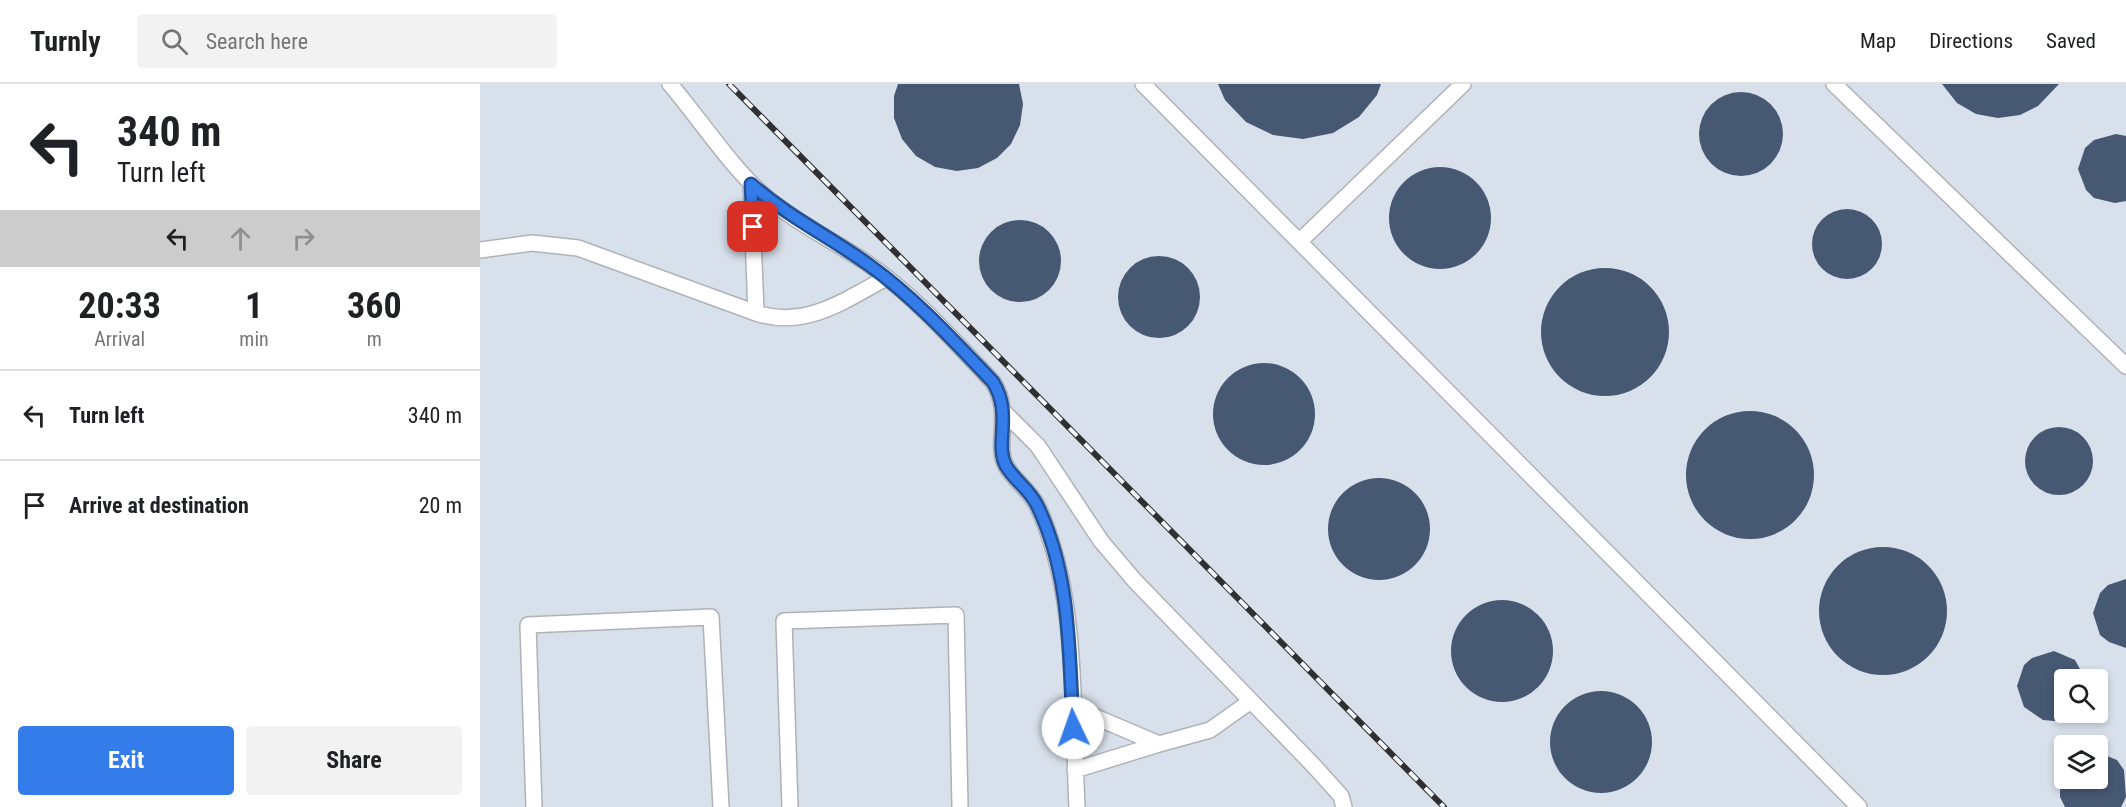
<!DOCTYPE html>
<style>
body{margin:0;font-family:"Roboto Condensed",sans-serif;background:#f2f2f2;color:#202124;height:100vh;display:flex;flex-direction:column;font-size:22px;white-space:nowrap}
*{box-sizing:border-box;margin:0}
p{font-size:20px;color:#757577}
.icon{flex:none;width:33px;height:33px;fill:none;stroke:currentColor;stroke-width:2;stroke-linecap:round;stroke-linejoin:round}
.map{position:relative;flex:1;overflow:hidden}
.details{display:flex;flex-direction:column;background:#fff;width:480px}
.details>*{flex:none}
.hud{background:#fff;color:#202124;overflow:hidden}
.buttons{position:absolute;left:1574px;top:585px;display:grid;gap:12px}
.buttons a{display:grid;place-items:center;width:54px;height:54px;border-radius:6px;background:#fff;box-shadow:0 3px 9px #0003;font-size:30px}
.pin{position:absolute;display:grid;place-items:center;width:51px;height:51px;color:#fff;margin:-26px;border-radius:12px;box-shadow:0 3px 9px #0006}
.me{position:absolute;width:66px;margin:-33px;rotate:357deg;stroke-linejoin:round;filter:drop-shadow(0 0 4px #0008)}
.turn{display:flex;align-items:center;gap:21px;height:126px;padding:0 18px;font-size:27px}
.turn .icon{width:78px;height:78px;stroke-width:2.5}
.turn b{display:block;font-size:42px;line-height:51px}
.lanes{display:flex;align-items:center;height:57px;padding:0 18px;background:#0003;justify-content:center;gap:30px;direction:ltr}
.lanes .off{opacity:.35}
.eta{display:flex;justify-content:space-evenly;align-items:center;height:102px;text-align:center}
.eta b{font-size:36px;font-weight:700;line-height:42px}
.action{display:flex;gap:12px;margin-top:auto;padding:12px 18px}
.action a{flex:1;height:69px;border-radius:6px;background:#347ce9;color:#fff;font-size:24px;font-weight:700;line-height:69px;text-align:center}
.action a+a{background:#f2f2f2;color:#202124}
ul{padding:0;list-style:none}
li{display:flex;align-items:center;gap:18px;height:90px;padding:0 18px;border-top:2px solid #e0e0e0}
li div{flex:1}
li b{display:block;font-size:22px}
li em{font-style:normal}
header{display:flex;align-items:center;gap:36px;box-sizing:border-box;height:84px;padding:0 30px;background:#fff;border-bottom:2px solid #e0e0e0}
header strong{font-size:28px}
nav{display:flex;gap:33px;margin-inline-start:auto;font-size:21px}
.search{width:420px;height:54px;background:#f2f2f2;display:flex;align-items:center;gap:15px;box-sizing:border-box;padding:0 21px;border-radius:6px;color:#757577;font-size:22px}
main{display:flex;flex:1;min-height:0}
.map>svg:first-child{display:block}
.built{fill:#d8e0eb;fill-rule:evenodd}
.building{fill:#475873}
.lines{fill:none;stroke-linecap:round;stroke-linejoin:round}
.minor-casing{stroke:#afb2b7;stroke-width:18}
.minor{stroke:#fff;stroke-width:15}
.rail-casing{stroke:#2f3032;stroke-width:6}
.rail{stroke:#f4f7fc;stroke-width:4;stroke-dasharray:11;stroke-linecap:butt}
.route-casing{stroke:#225197;stroke-width:15}
.route{stroke:#347ce9;stroke-width:10}
</style>
<header>
<strong>Turnly</strong>
<div class="search"><svg class="icon" aria-label="search" viewBox="0 0 24 24"><circle cx="10" cy="10" r="6"/><path d="M15 15l6 6"/></svg>Search here</div>
<nav><a>Map</a><a>Directions</a><a>Saved</a></nav>
</header>
<main>
<section class="details">
<div class="hud">
<div class="turn"><svg class="icon" aria-label="left" viewBox="0 0 24 24"><path d="M17 20v-9H6M10 6l-5 5 5 5"/></svg><div><b>340 m</b>Turn left</div></div>
<div class="lanes"><svg class="icon" aria-label="left" viewBox="0 0 24 24"><path d="M17 20v-9H6M10 6l-5 5 5 5"/></svg><svg class="icon off" aria-label="ahead" viewBox="0 0 24 24"><path d="M12 20V5M6 11l6-6 6 6"/></svg><svg class="icon off" aria-label="right" viewBox="0 0 24 24"><path d="M7 20v-9h11M14 6l5 5-5 5"/></svg></div>
</div>
<div class="eta">
<div><b>20:33</b><p>Arrival</p></div>
<div><b>1</b><p>min</p></div>
<div><b>360</b><p>m</p></div>
</div>
<ul>
<li><svg class="icon" aria-label="left" viewBox="0 0 24 24"><path d="M17 20v-9H6M10 6l-5 5 5 5"/></svg><div><b>Turn left</b></div><em>340 m</em></li>
<li><svg class="icon" aria-label="arrive" viewBox="0 0 24 24"><path d="M6 21V4h12l-3 4 3 4H6"/></svg><div><b>Arrive at destination</b></div><em>20 m</em></li>
</ul>
<div class="action"><a>Exit</a><a>Share</a></div>
</section>
<div class="map">
<svg width="1646" height="723" viewBox="0 0 1646 723">
<rect width="100%" height="100%" fill="#e7eaef"/>
<path class="built" d="M0,0h1646v723h-1646zM1584,596h33v32h-33zM1584,662h33v32h-33z"/>
<path class="building" d="M418,0h121l4,20 -3,21 -9,19 -14,14 -19,10 -21,3 -22,-4 -19,-11 -14,-17 -8,-21v-22z
M738,0h163l-4,11 -18,22 -26,16 -30,6 -30,-4 -27,-13 -21,-22z
M1462,0h117l-21,22 -18,9 -22,3 -22,-4 -19,-11z
M1219 50a42 42 0 1 1 84 0a42 42 0 1 1-84 0Z
M1636,50l10,2v65l-11,2 -21,-5 -8,-8 -8,-21 7,-21 9,-8z
M909 134a51 51 0 1 1 102 0a51 51 0 1 1-102 0Z
M1332 160a35 35 0 1 1 70 0a35 35 0 1 1-70 0Z
M499 177a41 41 0 1 1 82 0a41 41 0 1 1-82 0Z
M638 213a41 41 0 1 1 82 0a41 41 0 1 1-82 0Z
M1061 248a64 64 0 1 1 128 0a64 64 0 1 1-128 0Z
M733 330a51 51 0 1 1 102 0a51 51 0 1 1-102 0Z
M1206 391a64 64 0 1 1 128 0a64 64 0 1 1-128 0Z
M1545 377a34 34 0 1 1 68 0a34 34 0 1 1-68 0Z
M848 445a51 51 0 1 1 102 0a51 51 0 1 1-102 0Z
M1339 527a64 64 0 1 1 128 0a64 64 0 1 1-128 0Z
M1646,495v69l-17,-6 -9,-7 -7,-22 7,-20 8,-8z
M971 567a51 51 0 1 1 102 0a51 51 0 1 1-102 0Z
M1574,567l21,9 11,20h-22v38l-10,3 -11,-1 -19,-13 -7,-21 7,-21 8,-7z
M1070 658a51 51 0 1 1 102 0a51 51 0 1 1-102 0Z
M1617,668l20,8 7,10 2,27 -5,10h-56l-5,-10v-19h37z"/>
<g class="lines">
<g class="minor-casing">
<path id="minor" d="M190,0c28,33 60,81 91,109 32,28 71,47 106,70 48,33 87,78 126,119 20,32 1,63 13,84 8,14 23,24 31,39 42,88 35,206 40,302
M663,0l716,723
M1354,0l292,282
M271,100l5,129
M820,157l163,-157
M0,166l52,-7 46,5 178,65c49,16 88,-12 130,-35
M524,328l34,34 63,95 34,40 179,185 27,30 3,11
M592,623l87,37 -84,26
M679,660l51,-14 41,-29
M54,723l-6,-182 183,-8 10,190
M310,723l-6,-186 172,-6 4,192"/>
</g>
<use href="#minor" class="minor"/>
<g class="rail-casing">
<path id="rail" d="M249,0l715,723"/>
</g>
<use href="#rail" class="rail"/>
</g>
<g class="lines">
<g class="route-casing">
<path id="route" d="M273,143l-2,-43c36,32 79,53 118,81 46,33 85,76 124,117 20,32 1,62 13,84 8,14 23,23 31,39 34,70 32,147 36,223"/>
</g>
<use href="#route" class="route"/>
</g>
</svg>
<div class="buttons">
<a><svg class="icon" aria-label="search" viewBox="0 0 24 24"><circle cx="10" cy="10" r="6"/><path d="M15 15l6 6"/></svg></a>
<a><svg class="icon" aria-label="layers" viewBox="0 0 24 24"><path d="M12 4l9 5-9 5-9-5zM3 14l9 5 9-5"/></svg></a>
</div>
<div class="pin" style="left:273px;top:143px;background:#d93025"><svg class="icon" aria-label="arrive" viewBox="0 0 24 24"><path d="M6 21V4h12l-3 4 3 4H6"/></svg></div>
<svg class="me" style="left:593px;top:644px" viewBox="-20 -20 40 40"><circle r="19" fill="#fff"/><path d="M0-13L10 11 0 6-10 11z" fill="#347ce9"/></svg>
</div>
</main>
